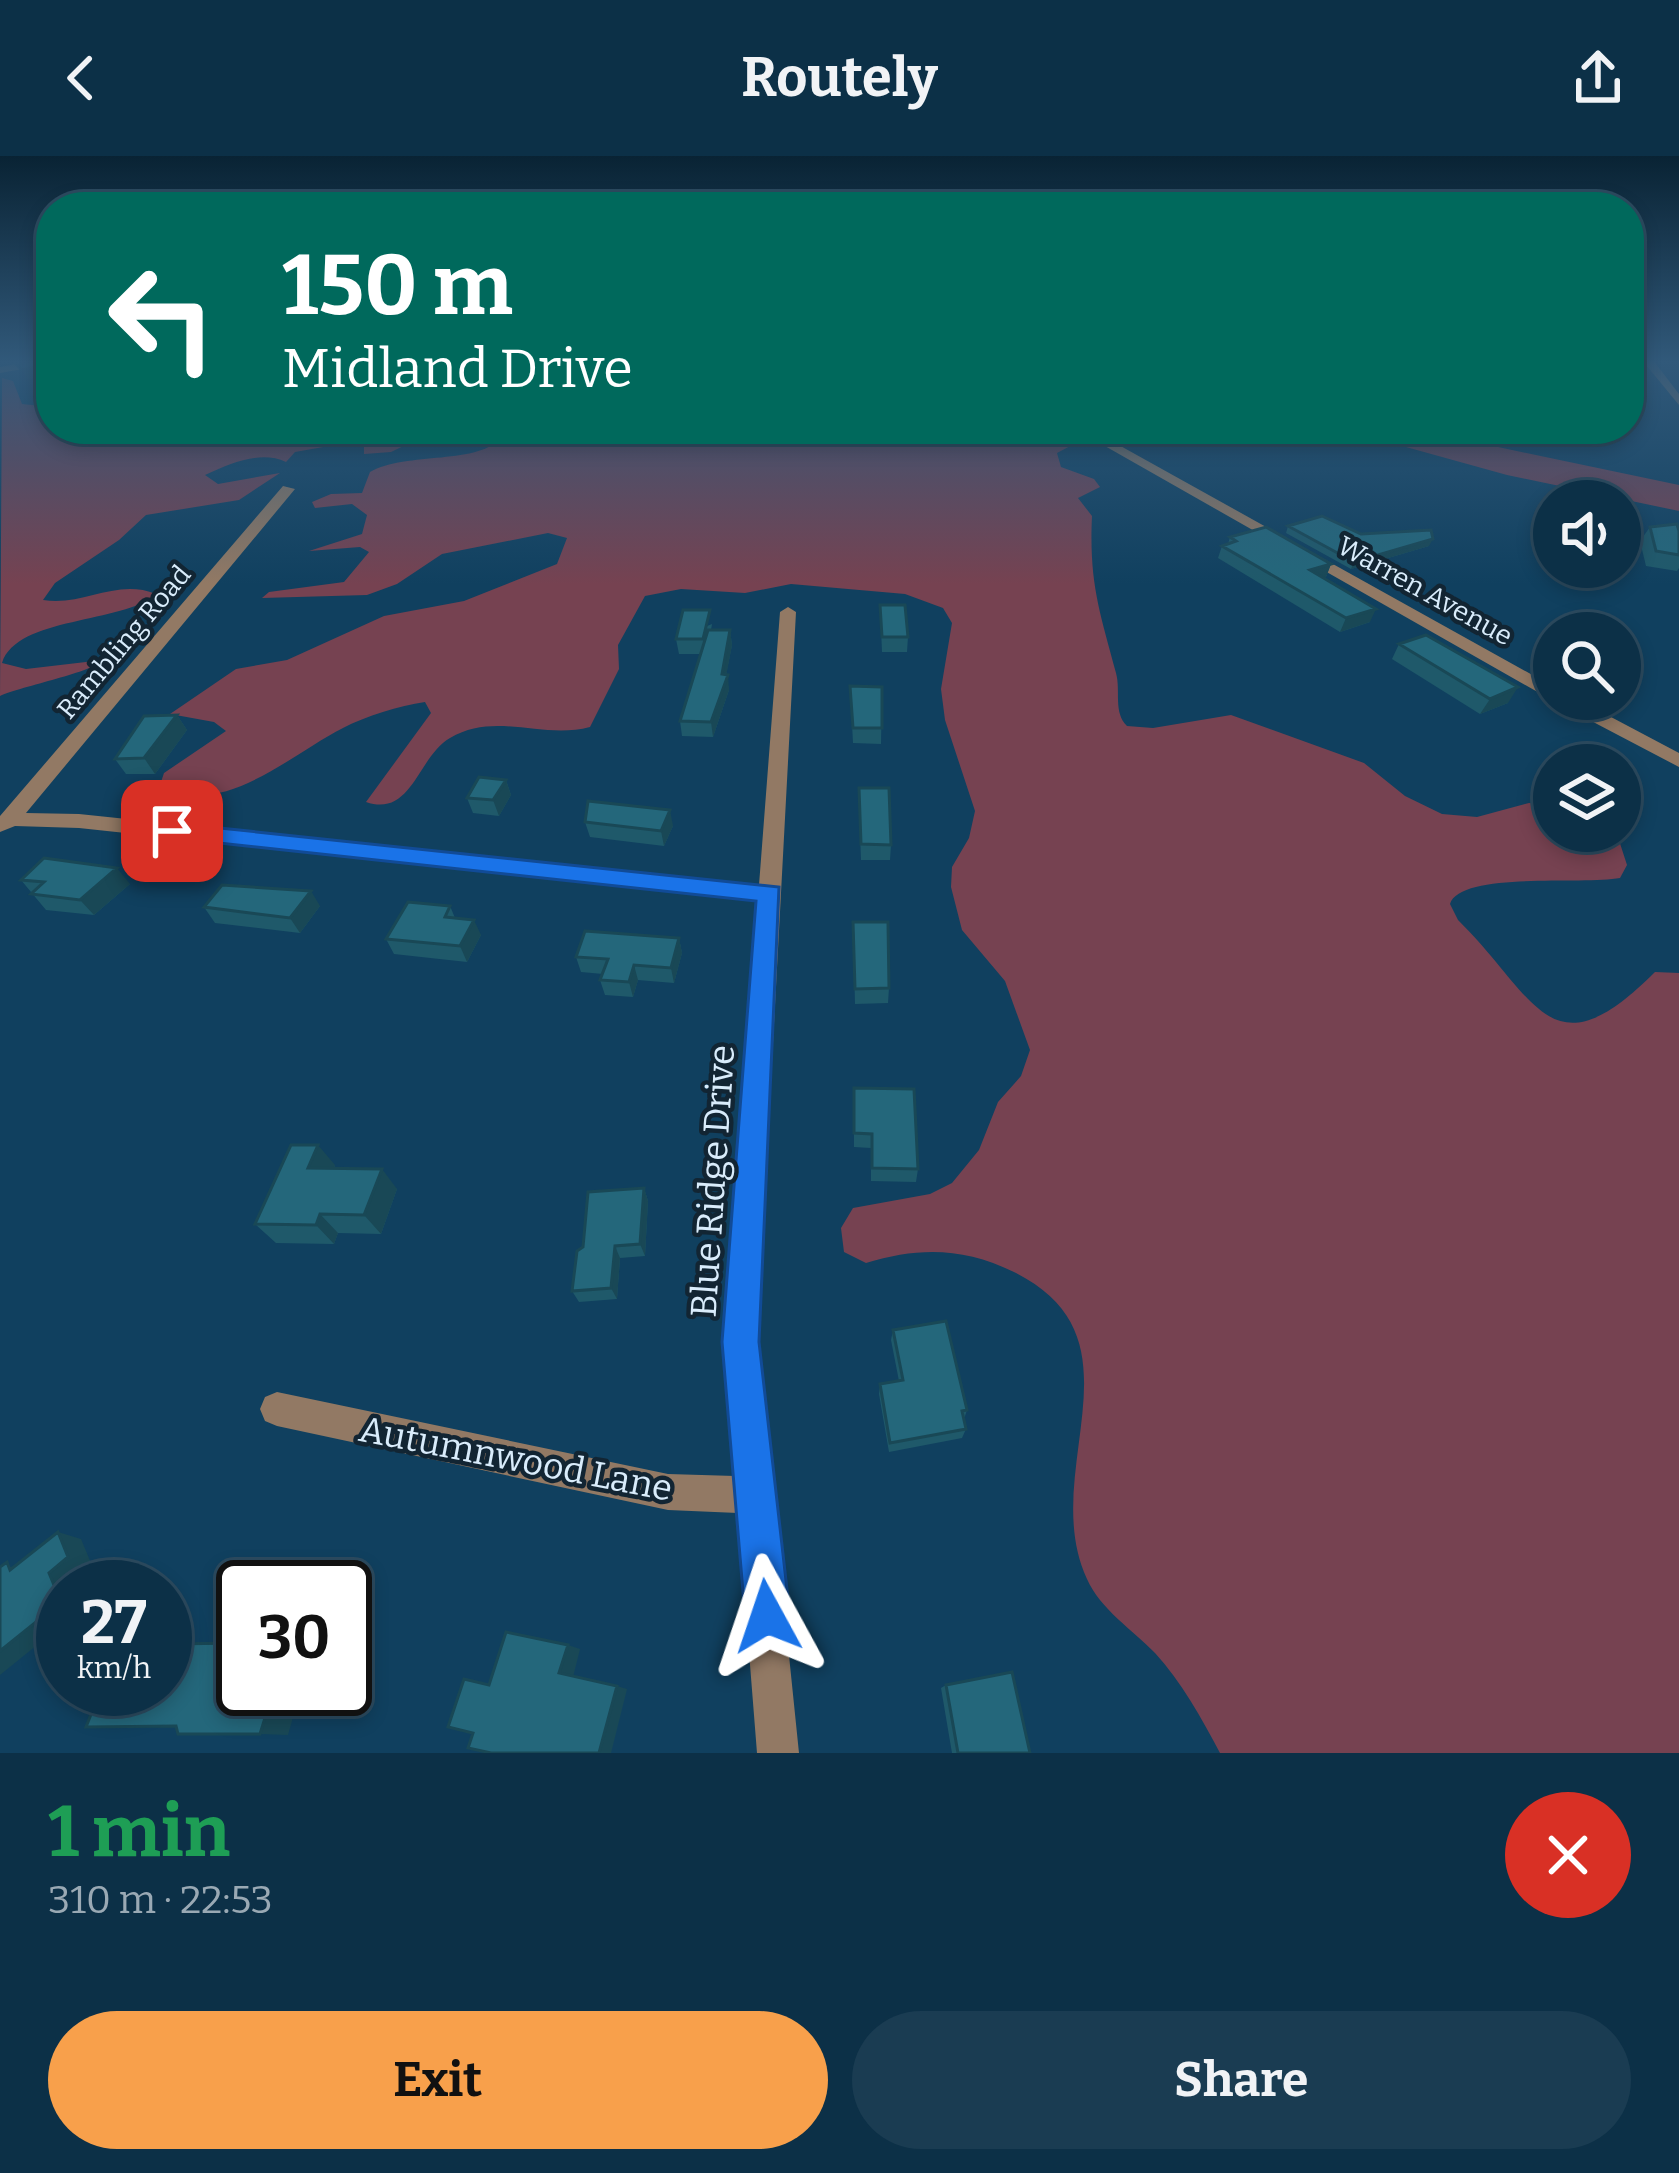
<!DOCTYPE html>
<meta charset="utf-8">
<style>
body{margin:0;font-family:Bitter,serif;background:#1a3c52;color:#f1f3f6;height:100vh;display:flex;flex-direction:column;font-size:45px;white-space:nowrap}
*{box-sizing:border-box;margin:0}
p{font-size:39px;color:#9aa9b4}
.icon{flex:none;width:66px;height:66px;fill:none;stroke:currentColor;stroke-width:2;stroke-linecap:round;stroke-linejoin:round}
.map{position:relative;height:1597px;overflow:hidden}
.side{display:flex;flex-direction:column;background:#0c3047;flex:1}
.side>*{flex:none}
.hud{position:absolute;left:36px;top:36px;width:1608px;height:252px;border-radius:48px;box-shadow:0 6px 18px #0003,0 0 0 3px #2c4b60;background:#00695c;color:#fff;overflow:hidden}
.buttons{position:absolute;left:1533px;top:324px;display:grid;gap:24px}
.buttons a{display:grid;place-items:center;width:108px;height:108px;border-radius:50%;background:#0c3047;box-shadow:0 6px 18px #0003,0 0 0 3px #2c4b60;font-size:60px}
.speed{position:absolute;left:36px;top:1404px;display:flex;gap:24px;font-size:60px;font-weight:700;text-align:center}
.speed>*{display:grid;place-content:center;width:156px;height:156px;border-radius:50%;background:#0c3047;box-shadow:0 6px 18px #0003,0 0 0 3px #2c4b60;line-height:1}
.speed small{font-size:30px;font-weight:400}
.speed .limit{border:6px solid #111;border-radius:18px;background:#fff;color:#111}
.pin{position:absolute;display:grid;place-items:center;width:102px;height:102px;color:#fff;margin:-51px;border-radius:24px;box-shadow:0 6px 18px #0006}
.me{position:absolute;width:132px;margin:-66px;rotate:355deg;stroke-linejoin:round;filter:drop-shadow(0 0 9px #0008)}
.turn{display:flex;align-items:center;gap:42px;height:252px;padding:0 48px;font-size:54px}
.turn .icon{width:156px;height:156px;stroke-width:2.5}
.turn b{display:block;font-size:84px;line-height:102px}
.round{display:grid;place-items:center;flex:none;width:126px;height:126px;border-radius:63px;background:#1a3c52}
.head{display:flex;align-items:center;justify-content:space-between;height:204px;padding:0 48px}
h1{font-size:72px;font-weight:700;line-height:90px;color:#1e9e55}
.primary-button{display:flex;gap:24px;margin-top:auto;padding:24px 48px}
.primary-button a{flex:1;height:138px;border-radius:72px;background:#f8a04b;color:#111;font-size:48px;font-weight:700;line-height:138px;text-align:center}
.primary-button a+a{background:#1a3c52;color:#f1f3f6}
header{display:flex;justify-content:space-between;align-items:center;height:156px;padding:0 48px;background:#0c3047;font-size:54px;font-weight:700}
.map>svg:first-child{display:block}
.green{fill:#764251}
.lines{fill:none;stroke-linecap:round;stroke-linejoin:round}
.minor{fill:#927964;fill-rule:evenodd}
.tertiary{fill:#927964;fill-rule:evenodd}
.wall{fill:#1f596a}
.shaded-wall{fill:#194856}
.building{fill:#24677b;stroke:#194856;stroke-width:3}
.route{fill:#1a73e8;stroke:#114b97;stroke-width:3}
.labels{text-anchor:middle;stroke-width:9;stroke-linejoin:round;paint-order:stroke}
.far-street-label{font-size:27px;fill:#d9ecfb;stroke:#122533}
.near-street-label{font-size:36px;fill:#d9ecfb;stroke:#122533}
</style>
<header><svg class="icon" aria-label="back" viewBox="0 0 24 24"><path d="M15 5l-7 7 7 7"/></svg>Routely<svg class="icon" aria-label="share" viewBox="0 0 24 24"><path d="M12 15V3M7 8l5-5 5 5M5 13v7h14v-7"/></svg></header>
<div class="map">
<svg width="1679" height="1597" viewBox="0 0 1679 1597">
<rect width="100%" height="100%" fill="#10405f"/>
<path class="green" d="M2,222l11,3 9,23 29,3v22h388l-48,23 -27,2v-12l-7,-1 -62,11 -9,10c-25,-12 -55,1 -81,13l13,9 62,-11 -41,27 -93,15 -27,25 -64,43 -12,17c39,7 73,-22 113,-6 -33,30 -139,22 -154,69l24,6 77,-9c-9,12 -81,26 -103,36z
M495,273h570l9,15 -17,9 4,14 33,12 6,8 -22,11 14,18c-3,66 7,93 24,157 5,18 -3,39 11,53l26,2 78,-13 133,48 41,33 37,18 35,3 52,-14 25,1v27h62l11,34 -7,13c-37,7 -160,-7 -170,26l8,16c80,79 92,157 197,52l24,1v780h-459c-18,-34 -39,-72 -65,-100 -22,-23 -55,-44 -68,-74 -50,-108 62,-238 -71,-306 -52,-26 -97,-26 -150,-10l-22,-11 -3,-24 12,-20 77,-14 22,-11 27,-33 19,-48 23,-26 9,-26 -25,-69 -43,-51 -11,-43 1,-20 17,-29 6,-27 -30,-91 -4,-31 11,-66 -9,-15 -38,-14 -114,-10 -46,9 -64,-4 -36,7 -27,49 1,24 -29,58c-48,13 -94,-16 -140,11 -32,18 -38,80 -84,64l65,-89 -6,-11c-26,4 -59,14 -82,26 -55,28 -117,89 -184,60l5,-15 62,-42 -12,-9 -44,-8 66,-45 51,-9 97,-44 80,-15 93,-37 10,-26 -19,-5 -106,21 -45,30 -30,11 -105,3 7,-6 75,-10 25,-30 -9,-5 -51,4 53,-17 5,-19 -15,-11 -37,4 -3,-6 19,-8 31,-1 8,-21c36,-21 111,-6 132,-36z
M1341,273h113l40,10 4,8 181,38v26l-172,-36z"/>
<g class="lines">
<path class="minor" d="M1642,204h11l26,34v11z
M1075,273h15l464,258v12h23l102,54v14l-122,-64z
M283,330l12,3 -269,324 53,1 680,71 21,-273 8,-5 8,5 -39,731 42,410h-42l-19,-240 -70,-3 -391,-84 -12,-5 -5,-12 5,-12 12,-5 391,82 67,2 -10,-133 33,-442 -679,-73 -64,-2 -15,6v-16z"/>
<path class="tertiary" d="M36,204h15v4l-51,9v-6z"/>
</g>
<path class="wall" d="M1629,204l10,15 -6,11h-4z
M1288,370l73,8 68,12 -78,23 -65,-36z
M1650,371l29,4v37l-2,3 -31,-5 -6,-25z
M1230,381l101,27 -5,13 -3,1 47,44 -30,10 -122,-74 4,-12 6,-2z
M880,449l28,32 -1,15h-25z
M712,468l-1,6h19l2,15 -6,30 3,15 -16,47 -31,-1 -2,-15 20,-67h-21l-3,-15z
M1399,488l109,59 -28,11 -88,-55z
M850,530l32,1 -1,57 -28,-1z
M177,559l10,15 -32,44h-29l-11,-15z
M506,624l5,15 -12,21 -26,-3 -6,-15z
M859,648l32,41 -1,15h-29z
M585,666l88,4 -9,20 -74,-9z
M21,724l109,4 -36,31 -48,-5z
M320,750l-20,27 -85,-10 -11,-16z
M450,750l5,12 26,17 -14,27 -73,-8 -8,-15z
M853,766l36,66 -1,15 -33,1z
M679,782l3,15 -8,30 -36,-3 -5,17 -28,-2 -5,-15 3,-6 -22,-2 -5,-15z
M854,932l64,81 -2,13 -45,-1v-33l-17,-1z
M335,1009l-1,3 63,21 -16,45 -43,-1 -4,11 -58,-1 -21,-19z
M644,1032l4,13 -3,55 -25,2 -3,41 -38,3 -7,-11 11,-44z
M893,1174l74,80 -3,9 2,10 -4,9 -73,14 -10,-58 1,-10 19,-3 -8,-41z
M946,1529l84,68h-78l-11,-65z"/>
<path class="shaded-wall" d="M51,207v11l-23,6 -6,-10z
M1433,383l-4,7 -78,23 3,-7z
M1331,408l-5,13 -22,6 6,-13z
M1376,453l-6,13 -30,10 6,-14z
M730,474l2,15 -7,37 3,-7 1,15 -16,47 -2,-15z
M1518,531l-10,16 -28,11 10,-15z
M177,559l10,15 -32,44 -11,-16z
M506,624l5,15 -12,21 -6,-16z
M670,654l3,16 -9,20 -3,-15z
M117,712l13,16 -36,31 -14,-15z
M311,735l9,15 -20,27 -10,-15z
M474,764l7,15 -14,27 -7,-16z
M679,782l3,15 -8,30 -3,-15z
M634,809l4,15 -5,17 -4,-15z
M318,989l17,20 -9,23 -18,-20z
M382,1013l15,20 -16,45 -17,-19z
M644,1032l4,13 -3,55 -5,-12z
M320,1058l18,19 -4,11 -18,-19z
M615,1090l5,12 -3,41 -6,-11z
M58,1376l23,7 10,24 -18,15 3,9h-13v37l-63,51v-24z
M568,1489l12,4 -7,28 -14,-4z
M617,1530l10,3 -16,64h-12z
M274,1533h27l-13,46 -28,-1z"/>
<path class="building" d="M37,204h14v3l-29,7 -6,-6z
M1629,204l10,15 -10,-1z
M1322,360l39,18 70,-4 2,9 -79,23 -66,-36z
M1677,368l2,7v24l-23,-4 -6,-24z
M1266,371l65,37 -21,6 66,39 -30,9 -124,-72 14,-5 -6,-4z
M880,449h25l3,32h-26z
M683,454h27l-7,29h-27z
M708,474h22l-8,44 6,1 -17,47 -31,-1z
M1426,479l92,52 -28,12 -91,-55z
M850,530l32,1v41h-29z
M177,559l-33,43 -29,1 29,-43z
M479,621l27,3 -13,20 -26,-2z
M859,632h30l2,57 -30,-1z
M588,645l82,9 -9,21 -76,-9z
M44,702l73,10 -37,32 -49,-6 13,-12 -23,-2z
M222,729l89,6 -21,27 -86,-11z
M408,746l42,4 -5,11 29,3 -14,26 -74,-7z
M853,766h35l1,66 -34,1z
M585,775l94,7 -8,30 -37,-3 -5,17 -29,-2 8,-21 -32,-2z
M854,932l60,1 4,80 -46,-1v-34l-18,-1z
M291,989h27l-10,23 74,1 -18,46 -44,-1 -4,11 -61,-1z
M644,1032l-4,56 -25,2 -4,42 -39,3 5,-40 6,-4 5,-55z
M946,1165l21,89 -5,1 4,18 -76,14 -10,-59 23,-4 -10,-50z
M58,1376l10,25 -19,16 12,29 -61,49v-84l7,-5 3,8z
M506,1476l62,13 -9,28 58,13 -18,67h-108l-23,-5 5,-15 -25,-6 16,-48 25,6z
M243,1487v46h31l-14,45h-82l-2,-8 -90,1 15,-38h64v-45z
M1012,1516l18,81h-72l-12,-68z"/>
<linearGradient id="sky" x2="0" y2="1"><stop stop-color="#092334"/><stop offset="0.48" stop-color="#31597a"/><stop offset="1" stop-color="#31597a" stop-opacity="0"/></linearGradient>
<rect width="1679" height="428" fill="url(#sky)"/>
<path class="route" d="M172,667l607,64 -20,455 31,274 -7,16 -16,7 -15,-7 -7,-16 -23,-274 34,-441 -593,-64v-11z"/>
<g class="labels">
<g class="far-street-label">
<text transform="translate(1425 435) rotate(29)" y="9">Warren Avenue</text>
<text transform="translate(124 486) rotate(-50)" y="9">Rambling Road</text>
</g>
<g class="near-street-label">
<text transform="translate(712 1025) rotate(-86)" y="13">Blue Ridge Drive</text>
<text transform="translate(516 1302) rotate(11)" y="13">Autumnwood Lane</text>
</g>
</g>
</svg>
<div class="buttons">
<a><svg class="icon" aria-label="sound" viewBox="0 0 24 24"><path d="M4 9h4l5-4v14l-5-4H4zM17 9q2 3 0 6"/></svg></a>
<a><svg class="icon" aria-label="search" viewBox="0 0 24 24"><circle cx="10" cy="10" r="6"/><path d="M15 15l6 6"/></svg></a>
<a><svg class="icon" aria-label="layers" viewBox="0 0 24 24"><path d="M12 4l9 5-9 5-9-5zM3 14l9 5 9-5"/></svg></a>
</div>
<div class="speed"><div>27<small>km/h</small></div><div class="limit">30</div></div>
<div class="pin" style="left:172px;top:675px;background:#d93025"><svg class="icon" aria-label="arrive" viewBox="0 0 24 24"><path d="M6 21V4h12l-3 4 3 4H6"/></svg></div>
<svg class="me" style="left:767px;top:1460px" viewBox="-20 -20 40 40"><path d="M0-17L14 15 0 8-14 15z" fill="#1a73e8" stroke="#fff" stroke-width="4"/></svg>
<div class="hud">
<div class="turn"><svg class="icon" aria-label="left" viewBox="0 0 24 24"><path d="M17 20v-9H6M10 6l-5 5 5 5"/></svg><div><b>150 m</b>Midland Drive</div></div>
</div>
</div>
<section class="side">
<div class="head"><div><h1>1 min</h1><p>310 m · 22:53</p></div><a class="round" style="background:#d93025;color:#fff"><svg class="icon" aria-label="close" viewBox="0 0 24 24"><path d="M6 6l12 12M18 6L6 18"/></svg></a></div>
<div class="primary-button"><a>Exit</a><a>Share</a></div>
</section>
